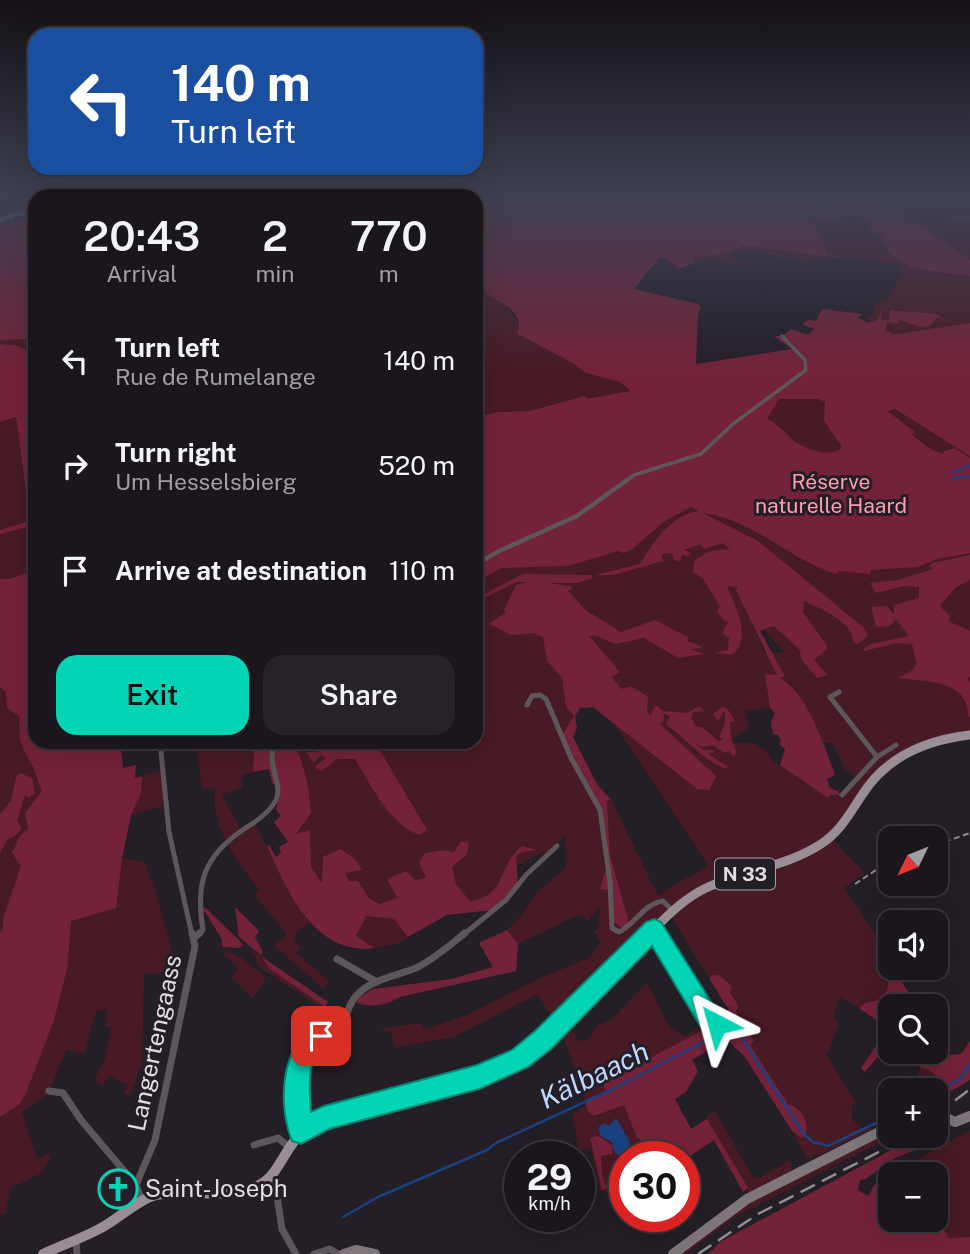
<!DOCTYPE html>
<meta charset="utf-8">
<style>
body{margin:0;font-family:"Public Sans",sans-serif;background:#28232a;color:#f1f3f6;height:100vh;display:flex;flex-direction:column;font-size:26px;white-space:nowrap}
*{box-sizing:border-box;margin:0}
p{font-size:23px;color:#a09fa4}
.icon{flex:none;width:38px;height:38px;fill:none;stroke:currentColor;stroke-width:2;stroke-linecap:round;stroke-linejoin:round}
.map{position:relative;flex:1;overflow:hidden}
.drawer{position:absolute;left:28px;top:189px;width:455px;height:560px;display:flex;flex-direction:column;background:#1b161d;border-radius:21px;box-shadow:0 7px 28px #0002,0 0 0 2px #39353b}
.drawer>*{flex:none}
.hud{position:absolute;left:28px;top:28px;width:455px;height:147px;border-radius:21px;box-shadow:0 7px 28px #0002,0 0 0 2px #39353b;background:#1a4fa0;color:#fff;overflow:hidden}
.needle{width:46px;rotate:227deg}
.controls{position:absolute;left:878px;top:826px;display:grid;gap:14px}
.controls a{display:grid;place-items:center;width:70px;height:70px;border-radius:14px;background:#1b161d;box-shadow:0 7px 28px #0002,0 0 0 2px #39353b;font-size:35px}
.speed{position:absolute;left:504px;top:1141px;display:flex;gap:14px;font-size:35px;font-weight:700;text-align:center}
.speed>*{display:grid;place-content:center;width:91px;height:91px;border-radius:50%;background:#1b161d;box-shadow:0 7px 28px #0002,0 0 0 2px #39353b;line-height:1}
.speed small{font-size:18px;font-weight:400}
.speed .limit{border:10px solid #d22;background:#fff;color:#111}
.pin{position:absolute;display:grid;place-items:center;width:60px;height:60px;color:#fff;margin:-30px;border-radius:14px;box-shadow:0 4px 10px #0006}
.me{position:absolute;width:77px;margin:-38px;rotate:321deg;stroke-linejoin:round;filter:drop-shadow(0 0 5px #0008)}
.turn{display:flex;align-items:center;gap:24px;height:147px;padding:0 28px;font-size:32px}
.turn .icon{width:91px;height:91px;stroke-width:2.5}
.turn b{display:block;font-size:49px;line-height:60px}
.eta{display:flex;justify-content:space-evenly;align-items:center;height:119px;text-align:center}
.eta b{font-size:42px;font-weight:600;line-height:49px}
.button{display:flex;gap:14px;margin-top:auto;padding:14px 28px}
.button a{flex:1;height:80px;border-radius:21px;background:#01d5b6;color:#111;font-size:28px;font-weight:600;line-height:80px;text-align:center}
.button a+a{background:#28232a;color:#f1f3f6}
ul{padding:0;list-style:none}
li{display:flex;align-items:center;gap:21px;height:105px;padding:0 28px}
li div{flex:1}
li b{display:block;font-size:26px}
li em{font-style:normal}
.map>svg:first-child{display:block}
.green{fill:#481a25;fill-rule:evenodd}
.forest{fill:#742239;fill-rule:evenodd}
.water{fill:#194280}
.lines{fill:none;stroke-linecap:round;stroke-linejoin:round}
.stream-far1{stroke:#194280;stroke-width:2}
.stream{stroke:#194280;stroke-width:2.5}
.street-far3{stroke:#5d575b;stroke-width:3.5}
.street-far2{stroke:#5d575b;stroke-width:4.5}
.street-far1{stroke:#5d575b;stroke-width:5}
.street{stroke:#5d575b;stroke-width:7}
.secondary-far1{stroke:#7f767c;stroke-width:3.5}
.secondary{stroke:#7f767c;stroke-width:10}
.primary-far1{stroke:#998e95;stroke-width:9}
.primary{stroke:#998e95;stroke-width:10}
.rail-far1{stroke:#928d95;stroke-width:2;stroke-dasharray:6 3.5;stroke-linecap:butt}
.rail{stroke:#928d95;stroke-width:2.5;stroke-dasharray:16 8;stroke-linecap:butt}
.route{fill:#01d5b6;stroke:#018a76;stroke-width:2}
.labels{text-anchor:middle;stroke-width:6;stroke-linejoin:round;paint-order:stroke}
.shield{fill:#241e27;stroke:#a8a3aa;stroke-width:2}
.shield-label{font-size:19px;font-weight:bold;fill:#e0dce2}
.park-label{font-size:21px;fill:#fe9eb0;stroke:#241e27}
.near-street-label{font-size:24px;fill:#e0dce2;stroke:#241e27}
.near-poi-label{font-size:24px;fill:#e0dce2;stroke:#241e27;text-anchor:start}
.near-water-label{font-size:28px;font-style:italic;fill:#bfd8fd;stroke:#241e27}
</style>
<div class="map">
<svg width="970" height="1254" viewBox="0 0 970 1254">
<rect width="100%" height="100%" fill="#241e27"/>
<path class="green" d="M886,198h76l8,3v17l-77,-10 -8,-3z
M896,209l74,11v40z
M35,215v527h85l3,26 13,-3 -1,12 26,-6 2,35 -32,9 -9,43 23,4 5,17 3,2 24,90 -33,3 -2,89 -12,33 -7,-3 5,-8 -19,-9 -6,9 -9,-5 11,-21 7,-32h-7l2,-18 -11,2 -11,42 -19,-3 -15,37 -1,6 -28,19 15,47 11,-5 2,5 -8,14 -32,15 -4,25 -6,2v-98l19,-13 -19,7v-885z
M858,215l12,8 5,12 7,2 24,29 64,10v47l-80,13 -5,-5 2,-9 60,-3 -57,-9 -1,10h-7v-9l-4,8 -8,2 -5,-2 7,-5 3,-11 11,-4 10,-16 3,-17 -69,-12 -16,-35z
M743,245l100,13 -40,5 -45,-11 -27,1 6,6 16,2 1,4 -59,-4 -3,-3 38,-6z
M476,281c18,19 35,21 43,48l-1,6 53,27 15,11 34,9 10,10 340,-66v409l-46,10 -47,31 -46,62 34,35 -21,15c18,29 61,75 39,111l-18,4 -6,5 -19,-11 -7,21 6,5 -12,33 31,50 -6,-2v15l10,9 5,-3 4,5 -63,30 -16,-29 10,7 -14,-34 -38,-59 4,-4 -13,-17 -5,-15 3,-2 -25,-32 -5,3 -42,-68 -113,112 -16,-28 -84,43 -60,11 -3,-16 -8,-1 -1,-3 40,-5 1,6 6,-1 38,-13 73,-37 47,-19 14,-16 -7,-13 4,-1 2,-22 -13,14 -4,-5 -5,-1 -60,29 -11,-14 14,-14 15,-23 30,-25 -1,-33 -14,17 -13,2 -21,12 -2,-10 7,-4 11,-2 -11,-4c-25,17 -15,51 -52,55l-14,-17 -4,-17 15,-13 -24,-4 -18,3 1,25 -8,3 -30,-2 9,19 -17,6 -11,-6 -11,-17h-9l-4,-8 16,-3 -5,-10 -33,24 -12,-17 -1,-37 -14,5 -29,-93h209v-323l35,-8 -35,6zM746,609l38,43 -12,1 13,23 -21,-25zM765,675l24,8 29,45 5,15 9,-1 13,27 12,10 -20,17h-8l-56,-35 -6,-10 -14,-8h-19l-1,-5 16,-10 -4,-17 25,-3zM593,707l20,15 94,142 -1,4 -29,15 -19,13 -47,-97 -4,2 3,54 18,64 -20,-29 -8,-80 -36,-78 16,-24z
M182,742h72l-1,30 -11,4v11l-20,8 19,35 14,-8 29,62 25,39 -14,11 2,3 -3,4 7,7 -5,5 33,28 -5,8 -50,-43 13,-12 -33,-39 5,-4c-22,-32 -48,-61 -44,-102l-13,-1 -7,-45 -13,1z
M366,916l28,3 14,18 -9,6 -25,5 -18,-12z
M248,946l14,10 8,13 55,38 -1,4 -67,-46 -1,-9z
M226,951l15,6 25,21 -13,20 -22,-20 7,-10 -15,-14z
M647,983l23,45 15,8 17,-10 2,4 -99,61 -20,9 -24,-70h3l5,-9 9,20c9,1 15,-7 18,-15l16,-7z
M920,1067l9,3 14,12 -16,8h-32l22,-11z
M586,1105l2,7 6,4 30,-11 12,31 20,21h-31v40l-25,-7 -9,-42 -12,3 -7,-37z
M715,1111l37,65 5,3 33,-19 2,8 -3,5 -40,20 -42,-74v-4z
M970,1130v124h-141l61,-44 -15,-26 16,-9v45h45v-46h-44z
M891,1131l1,5 -159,82 -47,36h-7l50,-40z"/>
<path class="forest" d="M476,198h410l-1,7 8,3 77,10v2l-72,-10 72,50v16c-30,-5 -80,-2 -88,-39l-14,-8 2,-6 -12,-8 -44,5 14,33 18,6 -103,-14 -13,7 -37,6 2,5 -17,6 -10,-10 -9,-1 -25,31 64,15 3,3 -3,7 -2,50 96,-15 -18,-13h8l9,-7 17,6 6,-6 -12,-5 6,-4 9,1 1,-6 5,-6 40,5 -5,4 10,5 10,-4 3,-9 1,10h7l1,-10 45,4 12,6 -10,-2 -7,8 -10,1 -20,-7 -2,4 -11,-2 -2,9 6,1v3l79,-12v133l-75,-47 -8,2 28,21 -4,2c8,7 22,18 32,20l1,-3 11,-3 15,10v95l-33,6 -19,8 -47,3 -1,4 -30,-3 -4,3c-46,-14 -85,-56 -133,-61l55,28 105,86 5,8 -10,9 -4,-1c-2,-22 -33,-34 -50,-42l-1,11 24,34v3l-13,11 14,15 -11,3 -16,-19 -1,-9 -26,-24 -14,5 25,45 -5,2c28,16 44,67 55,97l-8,4 3,9 8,3 2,4h-10l-2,3 -48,-33 5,-16 -6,-5 2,-3 -3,-6 -5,-1 -2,-12 4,-9 -5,-5 -5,-34 12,1 -41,-85 2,-3 -11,-1c8,20 26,52 5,69l-17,-2 13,-3 1,-12 -5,-3 -1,-5 6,-8 -6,-2 -6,-9 3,-5 -17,-27 -10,-7 2,-12c13,-9 21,-12 35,-10l-7,-7 -19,6 -3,-5 -17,6 7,3 -2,3 -7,-1 -2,6 -6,-1 -2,-7 -10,1 1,7 -50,14h-18l45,-11c14,-23 32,-50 59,-53l-8,-4 -25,13 -34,29 -9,4 -5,-2 -50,15 -66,2 -26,14v-165l23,-5 31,-1 55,-15 2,3 43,-8 -10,-9 -34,-9 -15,-11 -54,-28c9,-24 -18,-31 -31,-41 -5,-4 -5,-7 -10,-12zM779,399h39l7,3 -1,19 18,26c-10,12 -37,2 -48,-6 -9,-8 -15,-17 -27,-22z
M35,215l-1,122 1,13 -10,-7 4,-4 -29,1v-114z
M0,344l18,2 17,9v170l-35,9v-4l30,-9 -14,-104 -16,5z
M970,555v25l-14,7 -16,19 10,10 -2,5 22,10v46h-3l3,6v33l-2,2c2,-39 -42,-36 -70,-40l15,-8 3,-7 -4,-19 -15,-1 -33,8 -1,-2 8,-5 38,-8 -13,-17 -6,7 -14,1 -5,-20 16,-1 7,9v-10l25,-7v-11l-15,-1 -28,7 -6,-10 28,-3 35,-11 -4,-3 3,-3z
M35,570v172h85l3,26 13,-3 -1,13 7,-1 -1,16 -10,22 -9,43 -6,50 -45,13 -4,48 -13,51 -28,73 -6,11 -20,13v-186l3,1v-13l18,-53 -9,-13 8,-17 8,-7 -3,-16 17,-22c-4,-8 -6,-19 -10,-26 -10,-17 -15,-29 -12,-48l-13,-9 -1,-16 -6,-5v-108h9z
M523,574l69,1 1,3 -15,5h-28l23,4 -5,4 19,20 34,21 34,-12 33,17 -1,4 14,5v2l-11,1 15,5 -27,4 -34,-20 -29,6 -18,-8h-8l31,36 -8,5 9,12 10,-3 17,11 -1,15 3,4 6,-11 6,6 25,2 12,-7 5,5 -11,1 -2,6 5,8 6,1 16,14 5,-1 -4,-4c5,-8 8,-17 5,-25l-6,10 -5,-7 10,-8 6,5 6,11h-5l1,18 6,13 -4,4 -3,-6 -6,2 -11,-8 -10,2 -8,-3 9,6h9l2,2 -7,2 19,12v3c-26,-9 -40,-30 -61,-45l4,-8 -6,-2 -1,9h-4l57,53 -7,14 -12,-1 -104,-82 -13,1 -5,8 2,12 -4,9 25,49 13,13 -4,2 3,54 18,64v6l-5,3 -8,-5 -7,-33 -8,-1 5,-17 3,-2 -8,-60 -37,-70 1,-8 10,-16 -8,-9 -4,-29 -15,-17 -4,-24 -10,-4 -22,2 -22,-11 17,-12 -2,-2 12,-25 11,-3h-11l-32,16 -3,-2z
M254,742h39c12,22 16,47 18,71l-15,21 14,-4 1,37 11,16 1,-26 17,-8 16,11 6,10 -17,3 4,8h9l11,17 11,6 17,-6 -10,-19 19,-8 9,9 11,-2 -7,-16 6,-9 18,-3 11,2 7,-11 8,2 -2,11 -15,13 4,17 14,17c37,-4 28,-38 52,-55l14,4 -14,2 -6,4 2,28 -25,26 -46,5 -39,22 -14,-18 -28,-3 -10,20 18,12c-59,8 -88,-58 -107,-102l2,-1 7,12 5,-4 -2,-6 9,-5 -14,-20 7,-6 -5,-7 4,-14 -3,-9 -5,-3 -3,-14 -16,3z
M323,742h52l52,88 -8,5c-31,-13 -47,-48 -64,-76h-18l-15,12 -7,-4 11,-9 -5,-3 -7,7 -8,-10h12z
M21,773l12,6 1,15 -5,4 -4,-3 -8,26 5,7 -7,8 -8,4 -7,13v-39l11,-13 5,-24z
M201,907l6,2 32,31 4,5 -3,3 -18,-1v-7l-16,-27 -6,-1z
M235,907l24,24 -4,6 8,15 -2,3 -22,-18z
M507,930l11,14 -2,27 -116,26c-13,8 -28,11 -43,6l1,-5 15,-9 78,-10 42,-12 -14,-24z
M885,954l6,14h2l24,38h-26v35l-26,31 -4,-4 27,-40 -29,-20 6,-5 18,-4c9,-15 5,-30 2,-45z
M262,957l66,45 -3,5 -55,-38z
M714,975h5l13,11 -2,6 9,15 -3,3 5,14 13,17 -4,4 38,59c14,5 20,16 18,30l-4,4 -10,-7 -47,-74 -27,-26 16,-12 -25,-41z
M704,1030l11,3 8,14 -3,3 -3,-5 -25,15 6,11 -12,21 -11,7 16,30 16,-10 41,69 -5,4 -29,-52 -30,20v-3h-28l-20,-21 -12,-31 -30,11 -6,-4 -3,-12 20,-9 -2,-9z
M936,1037l12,18 13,-1 9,-13v39l-34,20v-10h-9l16,-9 -14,-11 -9,-3 -4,-15h20z
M598,1136l15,10 -1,8 -11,2 1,20 5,11 -3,3 -2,-1 -12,-51z
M917,1136h7l6,8 -35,14 -30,21 -5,1 -2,10 10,6 7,-12 16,26v10l45,-2 13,20 21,-1v17h-262l12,-12z"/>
<path class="water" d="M616,1118l14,24 -2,9 -6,1 -2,3 -5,-2 -3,-11 -11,-6 -3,-8 5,-4 7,1z"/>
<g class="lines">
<path class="stream-far1" d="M803,218l36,-20
M953,472l17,-7
M952,478l18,-2"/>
<path class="stream" d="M936,1092l24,-13 10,-15
M343,1217l35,-20 109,-47 9,-7 119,-55 117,-61 4,2 68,105 9,8 15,4 63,-30"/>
<path class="street-far3" d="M625,482l9,-7 67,-21 32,-30 73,-54 -1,-10 -23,-24"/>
<path class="street-far2" d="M476,565l21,-13 80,-36 50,-36"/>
<path class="street-far1" d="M839,692l-9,5 47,60
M527,705l5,-9 8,-1 6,4 25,59 29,52 10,72 2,46 7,4c17,-8 24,-28 44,-31l9,9
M160,742l9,90 23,103
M842,795l35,-38 19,-12
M655,930l3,5
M198,935l5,-5c-8,-47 1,-74 41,-101 10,-6 26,-17 32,-29 6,-12 -4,-29 -4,-42 0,-5 1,-11 2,-16
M463,935l43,-35 20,-25 31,-29"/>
<path class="street" d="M657,933l51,85
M195,937l5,-4
M337,959l40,23
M708,1018l7,2 -1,8 -6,-2z
M49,1091l14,2 18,27 55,65 5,13
M301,1131c-6,-28 -12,-71 14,-91 8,-6 18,-6 27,-10 4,-12 6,-26 15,-35 14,-16 40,-19 59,-27 18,-9 33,-22 49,-35
M254,1145l24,-7 10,8
M274,1176l8,53 14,25
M136,1185l19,-45 40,-194 -3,-13
M76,1241l1,13
M314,1254l16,-5 8,5"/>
<path class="secondary-far1" d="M0,219l35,-11"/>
<path class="secondary" d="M936,1113l19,9 15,-6
M344,1254l12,-4 19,4
M673,1254l74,-55 144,-73"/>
<path class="primary-far1" d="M648,935c18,-18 35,-36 58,-47 38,-18 80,-21 115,-44 19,-12 29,-31 41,-49 24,-38 64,-55 108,-60"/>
<path class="primary" d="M43,1254c19,-9 40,-16 58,-26 16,-8 39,-30 55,-33 33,-6 74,6 105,-11 21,-11 25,-47 56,-62 55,-25 118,-27 174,-50 55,-22 116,-96 159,-139"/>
<path class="rail-far1" d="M0,221l35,-10
M924,838l22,-8
M936,845l34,-12
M855,884l36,-24"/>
<path class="rail" d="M936,1115l34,-26
M698,1254l60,-40 152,-78"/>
</g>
<linearGradient id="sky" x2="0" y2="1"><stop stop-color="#141015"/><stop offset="0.53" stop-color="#3f4152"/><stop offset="1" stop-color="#3f4152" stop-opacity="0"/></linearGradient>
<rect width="970" height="374" fill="url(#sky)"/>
<path class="route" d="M654,919l7,3 54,86 7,3 6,13 -3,8 -8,3 -17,-9 -48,-80 -100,102 -24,19 -49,22 -150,40 -28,15 -9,-3c-15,-37 -12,-100 29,-117l8,4 4,8c-4,9 -9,10 -14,16 -13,14 -9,42 -8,60l13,-6 153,-41 35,-15 23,-19 111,-109z"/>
<defs>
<g id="church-ring" transform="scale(2.0125)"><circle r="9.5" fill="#241e27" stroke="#01d5b6" stroke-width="1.5"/><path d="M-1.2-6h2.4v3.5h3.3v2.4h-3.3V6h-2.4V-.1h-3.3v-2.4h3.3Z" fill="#01d5b6"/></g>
</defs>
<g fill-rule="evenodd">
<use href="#church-ring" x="118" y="1189"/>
</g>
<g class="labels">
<rect class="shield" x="715" y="858.5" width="60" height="31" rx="5"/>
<g class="shield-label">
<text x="745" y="881">N 33</text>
</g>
<g class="park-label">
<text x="831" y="489">Réserve<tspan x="831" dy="24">naturelle Haard</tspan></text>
</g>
<g class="near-street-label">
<text transform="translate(155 1043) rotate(-78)" y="8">Langertengaass</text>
</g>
<g class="near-poi-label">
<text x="145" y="1197">Saint-Joseph</text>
</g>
<g class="near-water-label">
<text transform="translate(594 1075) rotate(-26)" y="10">Kälbaach</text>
</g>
</g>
</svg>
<div class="controls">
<a><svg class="needle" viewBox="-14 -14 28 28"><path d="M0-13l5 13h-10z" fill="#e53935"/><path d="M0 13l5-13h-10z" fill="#a09fa4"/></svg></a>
<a><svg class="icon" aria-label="sound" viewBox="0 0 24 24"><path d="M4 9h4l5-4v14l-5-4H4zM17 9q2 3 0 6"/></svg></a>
<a><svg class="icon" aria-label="search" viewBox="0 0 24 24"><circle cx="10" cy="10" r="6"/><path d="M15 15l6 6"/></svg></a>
<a>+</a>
<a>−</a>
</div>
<div class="speed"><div>29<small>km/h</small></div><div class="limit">30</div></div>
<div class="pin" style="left:321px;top:1036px;background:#d93025"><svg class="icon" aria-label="arrive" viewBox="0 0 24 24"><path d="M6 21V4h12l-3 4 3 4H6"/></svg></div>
<svg class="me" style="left:717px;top:1024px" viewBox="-20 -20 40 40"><path d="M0-17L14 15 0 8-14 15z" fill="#01d5b6" stroke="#fff" stroke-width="4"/></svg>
<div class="hud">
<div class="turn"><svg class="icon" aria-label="left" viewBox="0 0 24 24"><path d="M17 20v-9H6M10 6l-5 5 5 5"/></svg><div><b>140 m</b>Turn left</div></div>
</div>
<section class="drawer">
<div class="eta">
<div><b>20:43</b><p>Arrival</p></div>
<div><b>2</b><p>min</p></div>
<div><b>770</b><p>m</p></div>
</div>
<ul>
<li><svg class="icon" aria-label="left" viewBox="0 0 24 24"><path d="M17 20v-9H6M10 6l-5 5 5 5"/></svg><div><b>Turn left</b><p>Rue de Rumelange</p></div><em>140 m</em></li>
<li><svg class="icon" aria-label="right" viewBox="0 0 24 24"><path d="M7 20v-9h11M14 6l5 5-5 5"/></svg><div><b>Turn right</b><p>Um Hesselsbierg</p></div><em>520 m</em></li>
<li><svg class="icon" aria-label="arrive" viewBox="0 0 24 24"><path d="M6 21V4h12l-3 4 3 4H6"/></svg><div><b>Arrive at destination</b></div><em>110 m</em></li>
</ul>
<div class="button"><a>Exit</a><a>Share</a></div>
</section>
</div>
